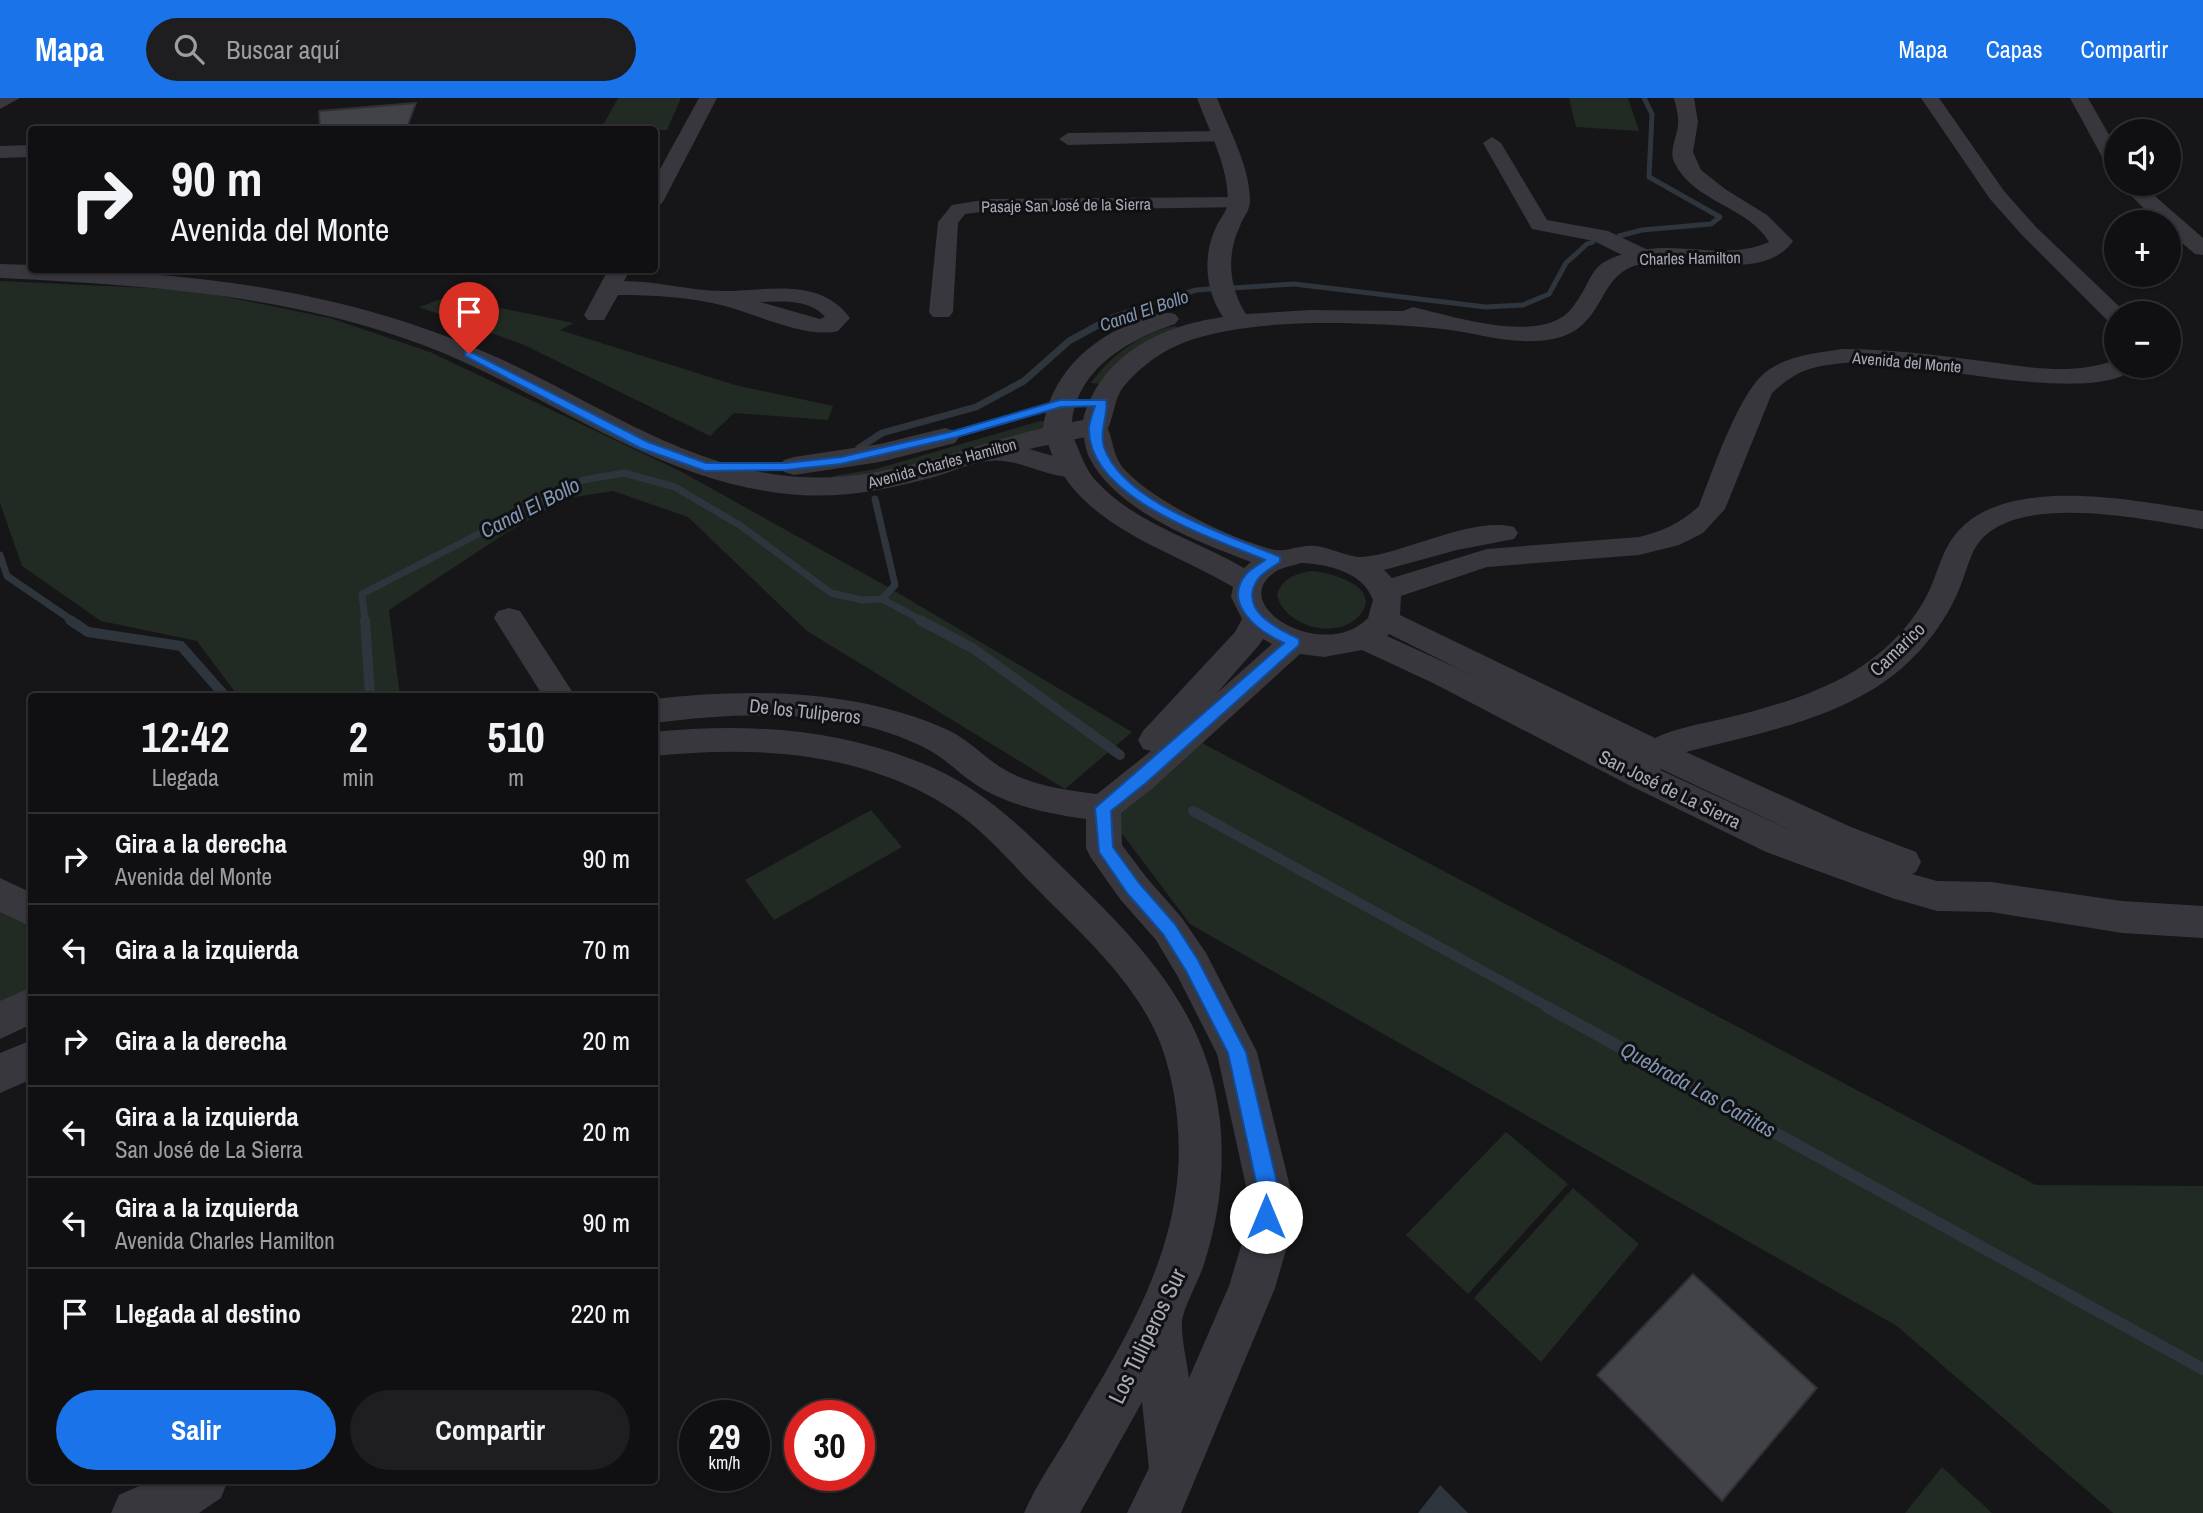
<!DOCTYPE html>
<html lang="es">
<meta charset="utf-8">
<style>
body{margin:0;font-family:"Archivo Narrow",sans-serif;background:#1e1e20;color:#f1f3f6;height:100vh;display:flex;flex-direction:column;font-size:26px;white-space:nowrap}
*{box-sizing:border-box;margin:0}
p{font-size:23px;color:#9c9d9f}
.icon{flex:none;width:38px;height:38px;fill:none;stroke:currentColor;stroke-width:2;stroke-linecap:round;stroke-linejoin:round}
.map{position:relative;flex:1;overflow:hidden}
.drawer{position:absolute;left:28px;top:595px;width:630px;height:791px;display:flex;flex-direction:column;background:#101012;border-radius:7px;box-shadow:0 2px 5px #0004,0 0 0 2px #303032}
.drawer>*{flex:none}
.guide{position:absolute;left:28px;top:28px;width:630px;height:147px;border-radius:7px;box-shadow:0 2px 5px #0004,0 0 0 2px #303032;background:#101012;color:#f1f3f6;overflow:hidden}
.buttons{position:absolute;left:2104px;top:21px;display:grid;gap:14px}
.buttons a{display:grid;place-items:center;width:77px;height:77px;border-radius:50%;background:#101012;box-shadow:0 2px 5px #0004,0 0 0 2px #303032;font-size:35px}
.speed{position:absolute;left:679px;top:1302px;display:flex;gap:14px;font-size:35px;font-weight:700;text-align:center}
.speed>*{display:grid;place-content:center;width:91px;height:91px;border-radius:50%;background:#101012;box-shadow:0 2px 5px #0004,0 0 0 2px #303032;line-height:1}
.speed small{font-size:18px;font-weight:400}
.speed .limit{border:10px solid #d22;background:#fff;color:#111}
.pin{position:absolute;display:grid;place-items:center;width:60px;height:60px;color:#fff;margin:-72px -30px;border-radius:50% 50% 50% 0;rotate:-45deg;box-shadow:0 0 7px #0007}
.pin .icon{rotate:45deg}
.me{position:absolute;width:77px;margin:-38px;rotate:0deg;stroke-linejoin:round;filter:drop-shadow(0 0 5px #0008)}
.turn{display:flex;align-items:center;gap:24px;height:147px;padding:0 28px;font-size:32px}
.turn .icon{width:91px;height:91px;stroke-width:2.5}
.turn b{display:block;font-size:49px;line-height:60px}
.eta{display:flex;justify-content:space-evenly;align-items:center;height:119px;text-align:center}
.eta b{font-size:42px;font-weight:700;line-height:49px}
.button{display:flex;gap:14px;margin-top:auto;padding:14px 28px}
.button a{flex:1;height:80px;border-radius:42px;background:#1a73e8;color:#fff;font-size:28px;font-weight:700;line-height:80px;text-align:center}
.button a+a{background:#1e1e20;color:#f1f3f6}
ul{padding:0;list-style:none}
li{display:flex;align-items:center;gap:21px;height:91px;padding:0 28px;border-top:2px solid #303032}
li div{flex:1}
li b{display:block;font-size:26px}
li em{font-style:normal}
header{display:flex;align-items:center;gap:42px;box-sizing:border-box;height:98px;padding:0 35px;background:#1a73e8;color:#fff}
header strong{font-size:33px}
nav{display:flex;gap:38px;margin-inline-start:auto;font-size:24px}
.search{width:490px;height:63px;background:#1e1e20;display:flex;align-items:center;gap:18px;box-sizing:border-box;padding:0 24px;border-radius:38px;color:#9c9d9f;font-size:26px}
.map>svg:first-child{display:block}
.green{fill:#222a24}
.water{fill:#2e353d}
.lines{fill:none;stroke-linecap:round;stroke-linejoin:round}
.stream-far3{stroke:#2e353d;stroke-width:5}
.stream-far2{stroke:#2e353d;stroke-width:7}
.stream-far1{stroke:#2e353d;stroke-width:10}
.stream{stroke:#2e353d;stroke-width:12}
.building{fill:#424348;stroke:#303034;stroke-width:2}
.minor{fill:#37373d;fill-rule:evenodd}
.tertiary{fill:#37373d;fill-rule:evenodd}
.route{fill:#1a73e8;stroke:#114b97;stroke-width:2}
.labels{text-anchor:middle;stroke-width:6;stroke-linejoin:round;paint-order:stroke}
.far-street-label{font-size:16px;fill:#a8abb7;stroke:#111113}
.far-water-label{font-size:18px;font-style:italic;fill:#8095b1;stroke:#111113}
.street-label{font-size:19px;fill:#a8abb7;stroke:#111113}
.water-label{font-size:21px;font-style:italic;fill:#8095b1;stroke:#111113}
.near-street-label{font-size:23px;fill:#a8abb7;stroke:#111113}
</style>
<header>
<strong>Mapa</strong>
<div class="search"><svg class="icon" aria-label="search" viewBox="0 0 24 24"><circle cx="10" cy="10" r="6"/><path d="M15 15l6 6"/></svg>Buscar aquí</div>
<nav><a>Mapa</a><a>Capas</a><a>Compartir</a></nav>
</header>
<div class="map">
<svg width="2203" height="1415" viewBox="0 0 2203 1415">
<rect width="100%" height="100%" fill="#161618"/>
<path class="green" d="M618,0h63l-14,32 -66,-1z
M1569,0h59l11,33 -63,-4z
M0,183l192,9 138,28 100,34 252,120 206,115 244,145 -67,57 -258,-158 -119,-114 -75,-26 -45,7 -59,33 -120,79 11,86h-162l-41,-55 -96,-20 -79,-55 -22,-63z
M447,199l127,26 -14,7 175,55 98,21 -5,14 -94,-7 -24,23 -188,-92 -103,-37z
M1175,228l7,2 -80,56 -11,-1c19,-27 51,-51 84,-57z
M1040,323l6,1 1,5 -166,46 -48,6v-3l43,-7z
M1311,473c19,1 74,16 48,45 -23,25 -75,10 -82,-21 5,-17 18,-21 34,-24z
M1202,645l834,442 167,1v327h-90l-216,-187 -707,-402 -79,-105z
M871,712l31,37 -128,73 -29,-40z
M0,795l32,19 -1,92 -31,17z
M1506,1034l62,52 -100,110 -62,-59z
M1573,1090l66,56 -98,118 -67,-64z
M1942,1369l50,46h-87z"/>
<path class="water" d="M1440,1387l28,28h-50z"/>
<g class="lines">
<path class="stream-far3" d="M1619,138l23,-6 69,-6 9,-7 -71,-40 3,-63 -8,-16
M1233,190l61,-4 192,23 37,-2 26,-11 17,-31 21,-19 6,-2
M1097,227l15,-8 84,-27 14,-1"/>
<path class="stream-far2" d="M859,350l23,-15 94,-26 48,-26 45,-40 31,-17
M0,457l7,21 66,45
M882,501l41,22
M365,523l-3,-27 221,-114 41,-7 51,14 66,39 90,67 31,7 20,-1 13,-14 -20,-86"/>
<path class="stream-far1" d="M70,522l18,12 93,14 44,50
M365,522l5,76
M920,522l54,29 146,106
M1193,713l357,197"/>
<path class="stream" d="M1547,909l656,362"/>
</g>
<path class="building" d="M416,5l-10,27h-86l-1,-19z
M1693,1176l124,114 -95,113 -125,-126z"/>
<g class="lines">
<path class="minor" d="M0,0h20l-20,11z
M699,0h18l-53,102 -3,4 -7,2v-26z
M1921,0h18l65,93 32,36 88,84 2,2h-10v10l-8,-2 -86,-86 -32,-36z
M2070,0h18l28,49v23l-10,-6z
M1221,33l7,2 2,4 -2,4 -160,4 -9,-6 9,-6z
M1492,39l9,6 46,77 61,11 42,20 3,5 -3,5h-16l-40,-20 -62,-12 -49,-86z
M32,47v12l-32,1v-12z
M2120,86h21l62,54v17l-8,-1 -27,-23v-9h-11z
M1239,99l7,2 3,4 -3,4 -257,4 -24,3 -7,9 -5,89 -4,5h-16l-4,-5 9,-90 14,-17 37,-6z
M608,172h22l-6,11c34,0 66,10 99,10 43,0 97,-15 127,27l-12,13c-32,8 -84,-18 -117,-26 -33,-8 -69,-10 -103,-10l-14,25h-16l-4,-5zM760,204c21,-1 51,-3 65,15l-5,2z
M1842,251c47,0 93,6 140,12 46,6 89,15 134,-1v6h19c-28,40 -205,0 -252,-3 -23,-1 -48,-1 -70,5 -16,4 -29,14 -41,25l-47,116 -22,24 -24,12 -40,10 -152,12 -86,29 -1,19 255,123c21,-10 45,-14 67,-19 46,-11 93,-24 134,-49 29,-18 57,-46 72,-77 7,-14 11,-30 18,-44 40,-81 187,-48 257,-38v18c-56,-9 -199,-42 -230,23 -6,13 -9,27 -15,40 -12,28 -32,55 -56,76 -59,51 -143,65 -216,84l165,75 65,25 5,10 -5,10 -4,2 25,7 54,1 131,19 81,5v32l-81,-5 -131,-21 -54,-1 -45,-13 -126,-46 -139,-68 -192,-100 -73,-34 -38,7 -24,-3 -147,134 -32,25 1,32 24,32 36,41 24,35 51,99 34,139 -3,52 -13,45 -94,225h-54l22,-45 -7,-66 -62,111h-56c12,-28 30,-53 45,-79 44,-74 93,-151 106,-237 8,-49 3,-105 -14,-152 -25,-65 -83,-114 -131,-163 -22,-23 -44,-48 -70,-67 -21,-15 -45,-28 -70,-37 -74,-29 -158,-30 -236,-22v-24c88,-9 177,-4 260,28 61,22 103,63 148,107 76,74 146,143 158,254 5,50 -1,98 -17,146 -5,15 -19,39 -21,54 -1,17 5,40 7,57l40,-92 13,-43 5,-52 -30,-137 -39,-77 -22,-37 -36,-41 -29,-41 -5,-10v-29c-38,-5 -80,-14 -111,-35 -17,-11 -30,-26 -48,-35 -80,-42 -185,-37 -273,-26v-24c98,-11 202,-10 294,31 19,9 34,25 52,37 29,18 64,23 97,27l54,-43 -8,-2 -5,-9 5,-9 92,-99 7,-13 -11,-22 2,-10c-60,-36 -144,-58 -178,-126 -5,-9 -7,-20 -11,-30l4,-6 9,-2 9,2c13,18 15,40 31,57 39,42 99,58 147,86l7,-6c-53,-20 -134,-51 -161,-103 -5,-10 -6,-22 -8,-32l4,-5 9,-3 9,3c10,14 7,33 21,48 28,31 108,70 150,80 11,2 27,-6 41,-4 15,2 34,12 47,11 43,-4 109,-41 151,-30l4,6 -4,6 -57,11 -73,20 8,8 95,-29 152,-12c24,-6 42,-14 60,-31 14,-35 41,-119 71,-137 21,-14 48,-16 72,-20zM1301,465c27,1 62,9 72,37l-5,18c-43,45 -143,-12 -93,-46 7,-5 18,-6 26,-9zM1389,536l245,122 -177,-88 -70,-32zM1263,541l9,5 -55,49 42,-48zM1661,671l140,66 -141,-65z
M509,510l11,3 55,85h-32l-49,-78 4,-7z
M0,780l32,15v34l-32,-15z
M32,889v37l-32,15v-38z
M32,942v39l-32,14v-40z
M152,1382h76l-7,18 -22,15h-88l8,-18z"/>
<path class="tertiary" d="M1197,0h20c12,32 33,68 33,103 0,10 -7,16 -10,25 -14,29 -11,62 6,88l64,-4 93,1 10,-4c39,9 130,39 159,1 26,-34 13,-46 64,-57 44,-10 90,10 133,-9 -21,-36 -75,-39 -95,-80 -5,-12 3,-25 4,-37 1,-9 -2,-18 -4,-27h20l4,24 -5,30 8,18 24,19 42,26 26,26c-28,42 -108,15 -151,23 -47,8 -34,64 -89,75 -42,8 -79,-8 -120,-11 -72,-6 -181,-11 -248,14 -23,9 -44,24 -60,43 -12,13 -10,34 -20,48l-76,16 52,15 5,6 -5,6c-27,7 -63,-20 -93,-15 -18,2 -37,11 -54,16 -44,12 -89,21 -134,18 -140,-9 -250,-102 -377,-150 -135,-51 -280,-60 -423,-67v-14l32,1v5c155,0 311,20 455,83 103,44 198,117 313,124 84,5 163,-30 243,-49 7,-52 44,-86 90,-106 14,-6 28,-12 42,-8l4,5 -4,5c-47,16 -97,44 -103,98l11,-2c17,-64 76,-94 140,-103 -18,-27 -21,-62 -6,-92 4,-8 11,-15 11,-24 0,-35 -19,-71 -31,-103z
M945,330l10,3 4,6 -4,6 -75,19 -86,13 -10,-3 -5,-6 5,-6 10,-3 86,-13z"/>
</g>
<path class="route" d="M469,253l179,91 58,21h80l55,-6 109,-25 110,-32h46c3,14 -7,29 -2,47 19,57 126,88 176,110v5c-7,5 -18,11 -22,17 -21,31 20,50 41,60v6l-153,138 -35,28 2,36 26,36 36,41 23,36 48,92 33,139 -5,33 -8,3 -7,-3 -3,-7 2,-26 -30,-138 -42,-82 -23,-37 -36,-41 -28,-41 -4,-44 189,-165c-24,-11 -64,-39 -37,-70 5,-5 13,-9 18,-13 -51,-22 -179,-62 -176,-133 1,-7 4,-14 6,-21l-34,1 -104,30 -116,27 -55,6 -81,1 -65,-23 -175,-92v-4z"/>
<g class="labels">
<g class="far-street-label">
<text transform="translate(1066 107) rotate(-1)" y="6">Pasaje San José de la Sierra</text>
<text transform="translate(1690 160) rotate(-1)" y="6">Charles Hamilton</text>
<text transform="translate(1907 264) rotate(5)" y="6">Avenida del Monte</text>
<text transform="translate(942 365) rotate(-15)" y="6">Avenida Charles Hamilton</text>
</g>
<g class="far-water-label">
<text transform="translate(1144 213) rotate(-19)" y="6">Canal El Bollo</text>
</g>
<g class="street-label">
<text transform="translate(1897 551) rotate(-44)" y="7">Camarico</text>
<text transform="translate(805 613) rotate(6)" y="7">De los Tuliperos</text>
<text transform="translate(1670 691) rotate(26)" y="7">San José de La Sierra</text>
</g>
<g class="water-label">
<text transform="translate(530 410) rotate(-27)" y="7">Canal El Bollo</text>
<text transform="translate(1698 992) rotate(29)" y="7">Quebrada Las Cañitas</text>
</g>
<g class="near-street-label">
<text transform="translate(1147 1238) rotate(-64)" y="8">Los Tuliperos Sur</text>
</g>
</g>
</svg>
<div class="buttons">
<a><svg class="icon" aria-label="sound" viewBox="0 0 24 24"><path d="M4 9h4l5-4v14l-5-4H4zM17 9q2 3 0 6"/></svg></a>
<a>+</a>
<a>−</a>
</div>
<div class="speed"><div>29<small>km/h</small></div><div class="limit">30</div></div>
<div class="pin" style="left:469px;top:256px;background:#d93025"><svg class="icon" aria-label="arrive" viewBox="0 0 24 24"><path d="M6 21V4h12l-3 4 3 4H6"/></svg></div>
<svg class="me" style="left:1266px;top:1119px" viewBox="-20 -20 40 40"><circle r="19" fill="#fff"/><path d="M0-13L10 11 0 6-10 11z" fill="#1a73e8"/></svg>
<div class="guide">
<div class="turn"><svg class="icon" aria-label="right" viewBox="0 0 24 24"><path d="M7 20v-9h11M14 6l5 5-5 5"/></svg><div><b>90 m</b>Avenida del Monte</div></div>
</div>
<section class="drawer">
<div class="eta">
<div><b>12:42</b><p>Llegada</p></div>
<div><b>2</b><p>min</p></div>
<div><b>510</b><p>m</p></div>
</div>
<ul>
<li><svg class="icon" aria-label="right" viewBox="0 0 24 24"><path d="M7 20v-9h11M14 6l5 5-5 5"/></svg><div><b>Gira a la derecha</b><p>Avenida del Monte</p></div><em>90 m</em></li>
<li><svg class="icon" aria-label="left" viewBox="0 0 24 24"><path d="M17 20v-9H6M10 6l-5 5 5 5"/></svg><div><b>Gira a la izquierda</b></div><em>70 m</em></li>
<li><svg class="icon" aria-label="right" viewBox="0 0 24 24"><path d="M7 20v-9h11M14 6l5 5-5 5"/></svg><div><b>Gira a la derecha</b></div><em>20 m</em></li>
<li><svg class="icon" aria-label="left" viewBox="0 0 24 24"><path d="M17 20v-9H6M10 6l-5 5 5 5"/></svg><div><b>Gira a la izquierda</b><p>San José de La Sierra</p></div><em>20 m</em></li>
<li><svg class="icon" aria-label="left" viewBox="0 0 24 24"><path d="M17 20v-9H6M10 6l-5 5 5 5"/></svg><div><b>Gira a la izquierda</b><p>Avenida Charles Hamilton</p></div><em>90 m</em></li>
<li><svg class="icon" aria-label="arrive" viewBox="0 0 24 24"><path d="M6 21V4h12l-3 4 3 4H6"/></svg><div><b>Llegada al destino</b></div><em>220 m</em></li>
</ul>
<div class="button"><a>Salir</a><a>Compartir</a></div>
</section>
</div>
